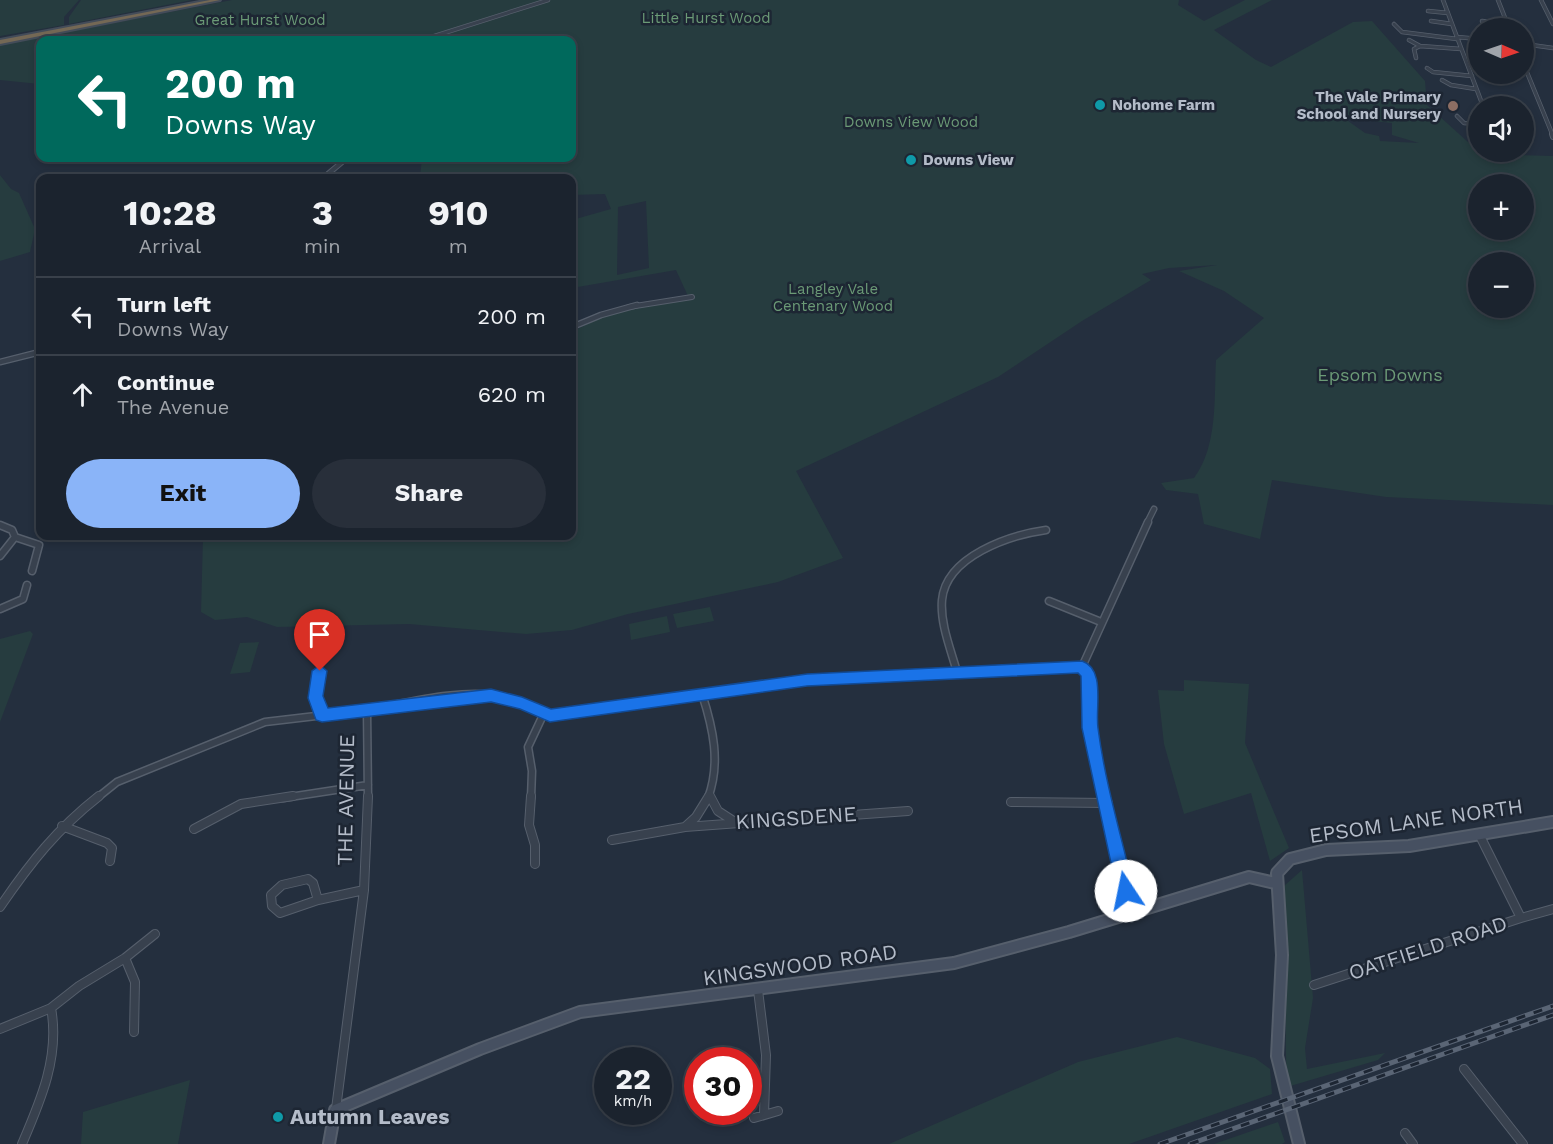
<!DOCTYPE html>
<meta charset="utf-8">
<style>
body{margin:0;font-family:"Work Sans",sans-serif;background:#282f3a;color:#f1f3f6;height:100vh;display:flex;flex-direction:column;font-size:22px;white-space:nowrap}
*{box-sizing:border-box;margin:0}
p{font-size:20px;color:#a0a4aa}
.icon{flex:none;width:33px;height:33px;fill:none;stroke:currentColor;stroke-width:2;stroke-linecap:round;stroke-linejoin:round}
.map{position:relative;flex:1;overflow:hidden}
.details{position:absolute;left:36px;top:174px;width:540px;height:366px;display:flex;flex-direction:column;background:#1b232e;border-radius:12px;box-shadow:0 3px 9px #0003,0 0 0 2px #39404a}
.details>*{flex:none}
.hud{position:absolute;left:36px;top:36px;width:540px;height:126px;border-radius:12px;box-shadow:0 3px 9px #0003,0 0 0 2px #39404a;background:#00695c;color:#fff;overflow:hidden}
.needle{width:39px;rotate:92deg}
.fabs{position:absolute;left:1468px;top:18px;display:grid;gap:12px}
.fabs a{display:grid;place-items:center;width:66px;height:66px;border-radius:50%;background:#1b232e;box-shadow:0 3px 9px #0003,0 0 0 2px #39404a;font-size:30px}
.speed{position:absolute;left:594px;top:1047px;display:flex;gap:12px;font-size:30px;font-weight:700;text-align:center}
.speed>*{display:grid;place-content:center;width:78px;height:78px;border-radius:50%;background:#1b232e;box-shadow:0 3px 9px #0003,0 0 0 2px #39404a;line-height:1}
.speed small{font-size:15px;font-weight:400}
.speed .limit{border:9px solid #d22;background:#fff;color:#111}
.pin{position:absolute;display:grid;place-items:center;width:51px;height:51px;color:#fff;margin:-62px -26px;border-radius:50% 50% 50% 0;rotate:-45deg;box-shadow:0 0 6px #0007}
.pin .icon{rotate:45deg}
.me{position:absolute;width:66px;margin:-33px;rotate:349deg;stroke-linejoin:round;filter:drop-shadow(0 0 4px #0008)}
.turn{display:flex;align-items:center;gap:21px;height:126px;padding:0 30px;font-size:27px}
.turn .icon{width:78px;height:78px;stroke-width:2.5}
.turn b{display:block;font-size:42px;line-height:51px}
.eta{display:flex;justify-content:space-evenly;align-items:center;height:102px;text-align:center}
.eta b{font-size:36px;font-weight:700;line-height:42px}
.primary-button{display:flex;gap:12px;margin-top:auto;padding:12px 30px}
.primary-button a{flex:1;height:69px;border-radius:36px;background:#8ab4f8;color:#111;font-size:24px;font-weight:700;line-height:69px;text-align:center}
.primary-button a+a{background:#282f3a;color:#f1f3f6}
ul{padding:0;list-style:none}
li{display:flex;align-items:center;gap:18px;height:78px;padding:0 30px;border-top:2px solid #39404a}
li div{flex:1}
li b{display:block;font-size:22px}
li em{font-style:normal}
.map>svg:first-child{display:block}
.green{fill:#263c3f;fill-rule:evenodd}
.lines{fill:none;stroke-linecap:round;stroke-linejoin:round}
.street-far4-casing{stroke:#565f6c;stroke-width:4.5}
.street-far3-casing{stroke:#565f6c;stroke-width:6}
.street-far2-casing{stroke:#565f6c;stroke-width:7}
.street-far1-casing{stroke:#565f6c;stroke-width:9}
.street-casing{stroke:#565f6c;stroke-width:10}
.secondary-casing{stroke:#565f6c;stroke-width:14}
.highway-casing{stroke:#434c59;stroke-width:4}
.street-far4{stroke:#38414e;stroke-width:3}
.street-far3{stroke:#38414e;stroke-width:4}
.street-far2{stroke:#38414e;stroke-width:4.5}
.street-far1{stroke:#38414e;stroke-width:6}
.street{stroke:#38414e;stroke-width:8}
.secondary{stroke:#465061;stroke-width:10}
.highway{fill:#746855;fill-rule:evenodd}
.rail-casing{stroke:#5a6575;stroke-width:5}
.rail{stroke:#1d2633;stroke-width:3;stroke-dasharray:9;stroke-linecap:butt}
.route{fill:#1a73e8;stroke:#114b97;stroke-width:1.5}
.culture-dot{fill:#0f9aa8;stroke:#1d2633;stroke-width:2}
.education-dot{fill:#8d6e63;stroke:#1d2633;stroke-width:2}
.labels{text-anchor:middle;stroke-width:5;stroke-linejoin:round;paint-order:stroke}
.far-park-label{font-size:15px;fill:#6b9a76;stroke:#1d2633}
.far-poi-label{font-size:15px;font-weight:bold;fill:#b4bcc9;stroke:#1d2633;text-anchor:start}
.park-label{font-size:18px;fill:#6b9a76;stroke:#1d2633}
.near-street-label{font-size:21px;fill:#b4bcc9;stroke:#1d2633}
.near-poi-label{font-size:21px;font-weight:bold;fill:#b4bcc9;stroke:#1d2633;text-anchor:start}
</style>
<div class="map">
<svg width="1553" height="1144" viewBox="0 0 1553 1144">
<rect width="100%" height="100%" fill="#242f3e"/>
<path class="green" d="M0,0h79l-15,17v8l-64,11z
M81,0h111l-123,24v-7z
M232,0h947l-1,5 26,16 41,-21h27l-58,30 42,30 15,7 82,-45 19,-1 53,60 2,24 52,47 5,2 69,2v349l-167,-8 -114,-17 -12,59 -56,-15 -6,-30 -32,-4 -5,-7 33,-5c24,-32 20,-80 22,-118l48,-42 -40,-27 -45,-20 38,-6 -48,3 -27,6 9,6 -69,41 -84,56 -202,94 47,87 -65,24 -150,32 -56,16 -46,4 -117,-10 -132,3 -30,-10 -32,3 -14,-8 2,-76h369v-204l36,-19 80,-17 -12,-26 -104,18v-68l39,-11 -6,-15 -33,1v-17h-152l2,-20h150v-118h-125l-1,-5 -27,5h-379v44l-40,-4v-35zM1344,118l48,5v12l27,8 -39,-2 -1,-5 -14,-3zM1479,184h45v46h-45zM646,201l3,67 -32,7 1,-68zM1479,262h45v46h-45z
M0,175l11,14 8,4 16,36 -5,23 -30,9z
M710,607l4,14 -37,7 -4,-14z
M667,616l3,16 -39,8 -2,-16z
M30,631l3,3 -33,88v-83z
M259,642l-9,30 -20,2 10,-31z
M1184,680l65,4 -4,59 44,105 -19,13 -19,-68 -67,21 -20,-70 -6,-54 26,1z
M1302,870l11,128 -8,50 2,21 78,-16 -7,7 -91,27c-3,-67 0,-134 -3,-201z
M1177,1037l78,21 15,11 2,25 -143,50h-240l189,-82z
M190,1080l-12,64h-97l2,-32z
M1278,1122l7,20 -3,2h-68z"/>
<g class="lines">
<g class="street-far4-casing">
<path id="street-far4" d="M1443,0l40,106
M1498,0l11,28
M1541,0l12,24
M1428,11l20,2
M1431,21l21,3
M1482,21l25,3
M1394,24l8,8 55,7
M1457,37l22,2
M422,40l126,-40
M1409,40l11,6
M1524,44l29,4
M1416,58l-2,-9 6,-3 41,3
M1524,65l29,71
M1427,68l6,4 39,4
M1442,80l9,5 25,4
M1457,116l7,7 15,1"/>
</g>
<g class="street-far3-casing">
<path id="street-far3" d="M1552,134l1,3
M323,178l24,-20
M629,307l63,-10"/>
</g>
<g class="street-far2-casing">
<path id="street-far2" d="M572,327l29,-12 36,-10
M0,362l40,-10
M1147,523l7,-14"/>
</g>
<g class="street-far1-casing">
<path id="street-far1" d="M0,525l12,5 3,7 -15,19
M15,537l24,8 -7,26
M1049,601l52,21
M0,609l23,-10 4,-14
M1082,667l66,-145
M320,671l-5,27 5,5 2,12
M957,672c-6,-22 -17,-48 -15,-72 4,-44 68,-65 104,-70
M702,694c11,34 19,69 6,104
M367,710c41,-7 91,-21 133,-14 20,3 36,18 56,20l253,-36 273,-13 7,7 1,54 15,70
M97,798l20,-16 148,-60 102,-12 1,88
M283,798l85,-13
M531,798l1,-27 -4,-24 16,-34"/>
</g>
<g class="street-casing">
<path id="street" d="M531,796l-2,29 6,20v19
M710,796l8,15 17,11
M1105,796l25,117
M1011,802l97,1
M62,826l45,17 5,5 -2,13
M685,827l223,-16
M194,829l47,-25 52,-8
M612,840l73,-13 11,-10 13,-21
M308,879l5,4 5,17 -38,13 -8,-7 -1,-11 11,-10z
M318,900l46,-10
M0,907c30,-44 57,-78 99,-111
M1521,918l32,-9
M125,958l10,24 -1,50
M1314,985l207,-67 -42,-84
M758,990l8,65 -2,59
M0,1029l51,-21 28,-22 46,-28 30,-24
M1464,1069l59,75
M336,1109l28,-219 4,-94
M754,1118l24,-7
M1405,1133l8,11
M22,1144c19,-44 38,-88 29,-136"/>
</g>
<g class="secondary-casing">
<path id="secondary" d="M329,1144l6,-34 145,-61 100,-37 374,-49 115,-31 180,-55 26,6
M1299,1144l-22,-88 5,-101 -5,-82 13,-14 36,-9 83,-4 144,-24"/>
</g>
<g class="highway-casing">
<path id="highway" d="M210,0h10l-220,44v-4z"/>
</g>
<use href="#street-far4" class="street-far4"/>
<use href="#street-far3" class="street-far3"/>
<use href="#street-far2" class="street-far2"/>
<use href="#street-far1" class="street-far1"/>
<use href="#street" class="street"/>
<use href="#secondary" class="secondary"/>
<use href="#highway" class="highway"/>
<g class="rail-casing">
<path id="rail" d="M1160,1144l393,-138
M1190,1144l363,-129"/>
</g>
<use href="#rail" class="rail"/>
</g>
<path class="route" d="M1082,661c24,8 13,47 16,67 7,55 24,110 36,163l-2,7 -6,2 -7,-2 -2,-7 -35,-163 -1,-52 -3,-3 -271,13 -257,36 -30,-13 -29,-7 -169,20 -6,-2 -8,-22 4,-27 8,-6 7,6 -4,25 5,12 163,-19 31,8 29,12 256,-35z"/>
<g class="culture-dot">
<circle cx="1100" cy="105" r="6"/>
<circle cx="911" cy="160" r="6"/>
<circle cx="278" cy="1117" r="6"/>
</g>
<circle class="education-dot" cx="1453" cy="106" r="6"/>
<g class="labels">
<g class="far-park-label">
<text x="706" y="23">Little Hurst Wood</text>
<text x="260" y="25">Great Hurst Wood</text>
<text x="911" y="127">Downs View Wood</text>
<text x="833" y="294">Langley Vale<tspan x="833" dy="17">Centenary Wood</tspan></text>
</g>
<g class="far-poi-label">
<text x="1441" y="102" text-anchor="end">The Vale Primary<tspan x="1441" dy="17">School and Nursery</tspan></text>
<text x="1112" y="110">Nohome Farm</text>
<text x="923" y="165">Downs View</text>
</g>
<g class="park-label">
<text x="1380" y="381">Epsom Downs</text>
</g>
<g class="near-street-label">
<text transform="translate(346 800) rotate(-89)" y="7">THE AVENUE</text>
<text transform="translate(796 818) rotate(-4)" y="7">KINGSDENE</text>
<text transform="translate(1416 821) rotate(-8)" y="7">EPSOM LANE NORTH</text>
<text transform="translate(1428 948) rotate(-18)" y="7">OATFIELD ROAD</text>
<text transform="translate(800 965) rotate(-8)" y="7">KINGSWOOD ROAD</text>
</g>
<g class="near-poi-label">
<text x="290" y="1124">Autumn Leaves</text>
</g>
</g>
</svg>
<div class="fabs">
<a><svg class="needle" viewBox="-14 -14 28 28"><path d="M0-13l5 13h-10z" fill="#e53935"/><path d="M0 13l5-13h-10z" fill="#a0a4aa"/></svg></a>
<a><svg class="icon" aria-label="sound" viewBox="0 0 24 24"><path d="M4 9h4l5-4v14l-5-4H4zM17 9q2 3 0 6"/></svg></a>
<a>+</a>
<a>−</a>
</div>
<div class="speed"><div>22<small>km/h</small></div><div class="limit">30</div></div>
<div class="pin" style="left:320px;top:671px;background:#d93025"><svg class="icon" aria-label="arrive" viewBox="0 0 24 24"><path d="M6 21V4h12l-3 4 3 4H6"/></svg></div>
<svg class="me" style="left:1126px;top:891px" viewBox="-20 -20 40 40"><circle r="19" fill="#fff"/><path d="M0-13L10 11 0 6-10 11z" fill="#1a73e8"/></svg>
<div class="hud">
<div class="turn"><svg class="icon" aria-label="left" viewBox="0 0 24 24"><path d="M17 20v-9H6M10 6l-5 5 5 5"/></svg><div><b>200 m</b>Downs Way</div></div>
</div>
<section class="details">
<div class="eta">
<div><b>10:28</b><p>Arrival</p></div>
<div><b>3</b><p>min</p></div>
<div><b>910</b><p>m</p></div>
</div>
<ul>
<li><svg class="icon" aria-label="left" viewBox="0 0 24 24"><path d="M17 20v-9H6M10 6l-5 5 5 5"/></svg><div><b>Turn left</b><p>Downs Way</p></div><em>200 m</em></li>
<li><svg class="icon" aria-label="ahead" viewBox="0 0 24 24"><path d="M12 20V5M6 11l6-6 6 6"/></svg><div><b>Continue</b><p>The Avenue</p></div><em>620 m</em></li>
</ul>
<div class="primary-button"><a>Exit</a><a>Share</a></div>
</section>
</div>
